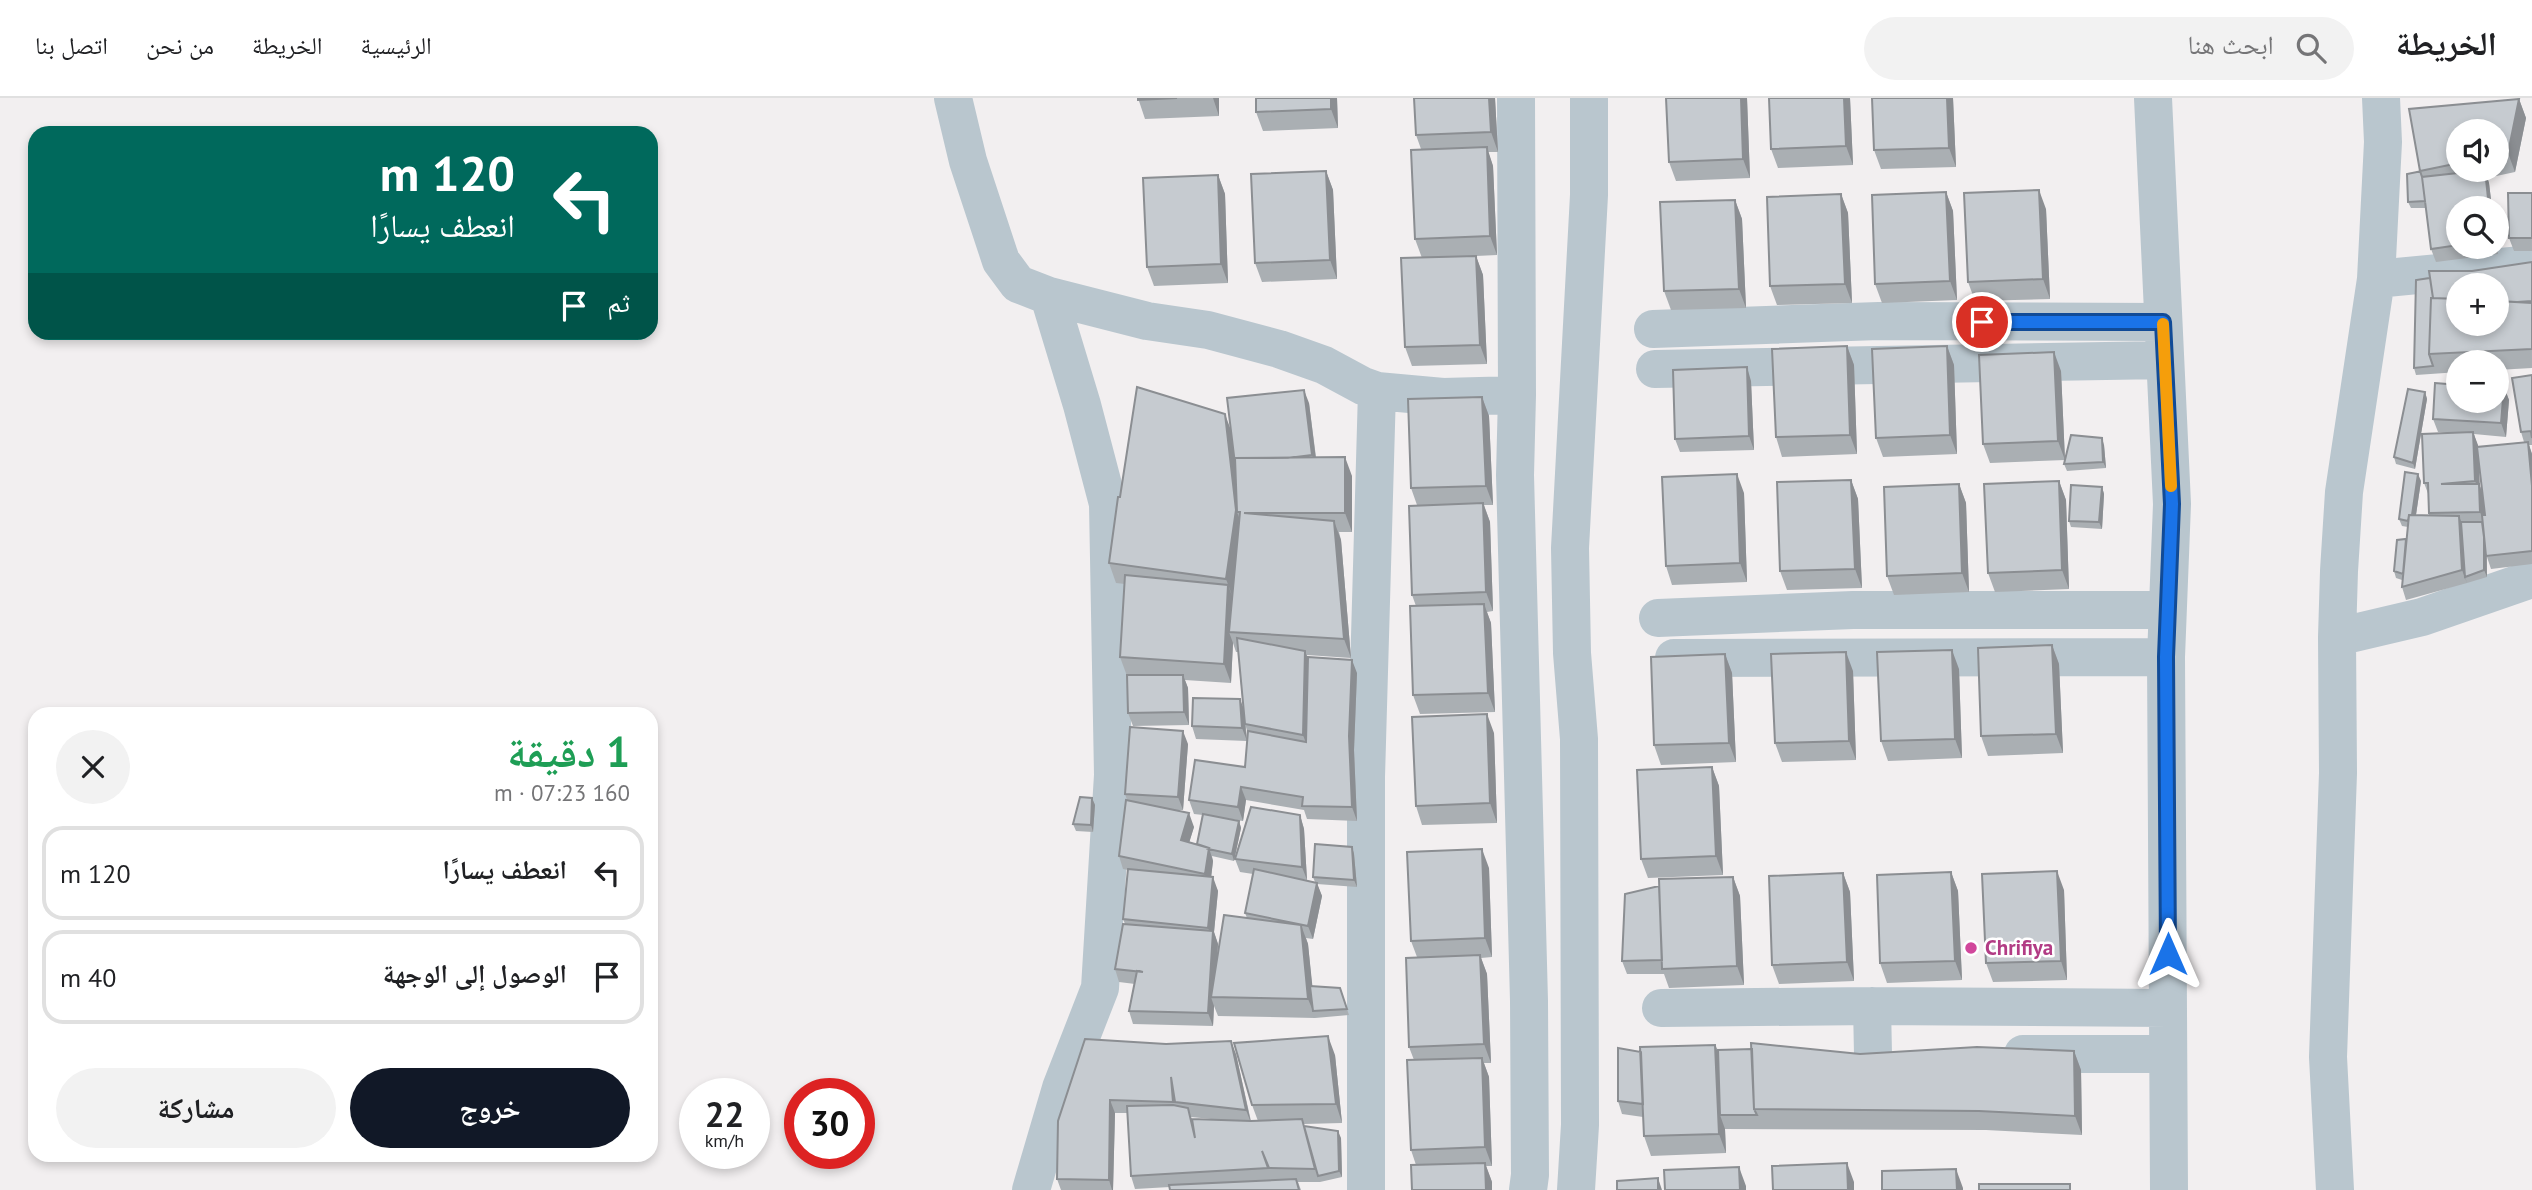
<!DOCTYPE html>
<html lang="ar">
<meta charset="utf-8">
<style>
body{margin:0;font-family:"PT Sans","Noto Naskh Arabic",sans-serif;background:#f2f2f2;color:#202124;direction:rtl;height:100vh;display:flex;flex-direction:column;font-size:26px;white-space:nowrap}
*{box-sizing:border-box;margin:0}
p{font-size:23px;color:#757577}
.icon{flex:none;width:38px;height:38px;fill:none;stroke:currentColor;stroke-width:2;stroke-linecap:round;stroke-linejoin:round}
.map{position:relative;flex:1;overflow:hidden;direction:ltr}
.sheet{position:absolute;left:28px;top:609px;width:630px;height:455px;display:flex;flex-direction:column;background:#fff;border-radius:21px;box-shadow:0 4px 10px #0003;direction:rtl}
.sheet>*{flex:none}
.hud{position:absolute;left:28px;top:28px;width:630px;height:214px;border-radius:21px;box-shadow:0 4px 10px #0003;direction:rtl;background:#00695c;color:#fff;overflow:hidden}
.buttons{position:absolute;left:2446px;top:21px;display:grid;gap:14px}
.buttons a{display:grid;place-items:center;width:63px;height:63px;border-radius:50%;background:#fff;box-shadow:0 4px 10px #0003;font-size:35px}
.speed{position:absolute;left:679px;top:980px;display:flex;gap:14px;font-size:35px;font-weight:700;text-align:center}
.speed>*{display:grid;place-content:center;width:91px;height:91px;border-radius:50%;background:#fff;box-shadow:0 4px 10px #0003;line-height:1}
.speed small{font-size:18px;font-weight:400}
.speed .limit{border:10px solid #d22;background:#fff;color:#111}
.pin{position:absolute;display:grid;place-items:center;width:60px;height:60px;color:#fff;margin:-30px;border:4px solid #fff;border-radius:50%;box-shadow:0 2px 7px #0007}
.me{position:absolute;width:77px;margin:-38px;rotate:0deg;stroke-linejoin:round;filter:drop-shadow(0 0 5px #0008)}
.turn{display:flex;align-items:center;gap:24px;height:147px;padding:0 28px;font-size:32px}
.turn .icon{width:91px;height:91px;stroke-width:2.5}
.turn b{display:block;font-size:49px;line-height:60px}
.then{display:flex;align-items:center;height:66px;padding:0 28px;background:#0003;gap:14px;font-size:26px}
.round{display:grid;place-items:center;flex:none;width:74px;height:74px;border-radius:37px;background:#f2f2f2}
.headline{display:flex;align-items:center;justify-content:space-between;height:119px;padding:0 28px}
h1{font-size:42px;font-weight:800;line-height:52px;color:#1e9e55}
.button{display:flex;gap:14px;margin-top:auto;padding:14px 28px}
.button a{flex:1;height:80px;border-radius:42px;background:#111827;color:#fff;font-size:28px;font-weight:800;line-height:80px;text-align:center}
.button a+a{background:#f2f2f2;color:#202124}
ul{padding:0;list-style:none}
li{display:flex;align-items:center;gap:21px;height:94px;margin:0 14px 10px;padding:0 14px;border:4px solid #e0e0e0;border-radius:21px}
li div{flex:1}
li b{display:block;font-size:26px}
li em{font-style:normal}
header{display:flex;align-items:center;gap:42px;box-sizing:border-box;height:98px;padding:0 35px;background:#fff;border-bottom:2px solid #e0e0e0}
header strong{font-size:33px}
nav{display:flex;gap:38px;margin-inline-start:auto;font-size:24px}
.search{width:490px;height:63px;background:#f2f2f2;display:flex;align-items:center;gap:18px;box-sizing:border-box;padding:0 24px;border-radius:38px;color:#757577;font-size:26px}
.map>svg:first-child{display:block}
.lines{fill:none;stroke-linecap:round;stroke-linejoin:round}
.minor{stroke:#b9c6ce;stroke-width:38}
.wall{fill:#aaafb3;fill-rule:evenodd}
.shaded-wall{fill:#8b8e92}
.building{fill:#c6cbd0;stroke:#8b8e92;stroke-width:2}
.route-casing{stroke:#114b97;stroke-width:18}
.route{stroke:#1a73e8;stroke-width:12}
.slow{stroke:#f59e0b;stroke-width:12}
.hotel-dot{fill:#d1479c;stroke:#fff;stroke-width:2.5}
.labels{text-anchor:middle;stroke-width:5;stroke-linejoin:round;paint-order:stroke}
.hotel-label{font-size:21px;font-weight:bold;fill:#b23c85;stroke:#fff;text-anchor:start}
</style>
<header>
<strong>الخريطة</strong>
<div class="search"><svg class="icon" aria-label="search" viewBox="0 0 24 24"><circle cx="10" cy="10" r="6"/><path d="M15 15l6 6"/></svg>ابحث هنا</div>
<nav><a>الرئيسية</a><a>الخريطة</a><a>من نحن</a><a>اتصل بنا</a></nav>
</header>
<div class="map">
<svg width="2532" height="1092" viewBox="0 0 2532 1092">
<rect width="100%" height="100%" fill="#f2eff0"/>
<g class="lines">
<path class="minor" d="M953,0l15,63 33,100 17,23 31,12 98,25 61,9 71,19 45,16 39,21 14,5 66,6 74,-2
M1516,0l1,297 -2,80 14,526 1,174 -2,15
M2153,0l19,406 -6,153 3,533
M2376,181l156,-15
M1653,231l226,-8 284,1
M1655,271l510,-9
M1658,520l195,-8h314
M2337,539l85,-20 110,-38
M1674,560l492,-1
M1872,908l1,48
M1661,910l211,-2 296,2
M2023,956h145
M1031,1092l30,-102 39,-100 13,-213 -5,-271 -26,-99 -33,-109
M1366,1092v-413l11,-386
M1576,1092l4,-65 -1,-386 -7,-86 -2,-105 19,-353v-97
M2335,1092l-7,-133 10,-284 -1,-136 2,-66 5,-79 32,-213 7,-137 -2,-44"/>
</g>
<path class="wall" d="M1138,0h81v18l-74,3z
M1337,0l1,30 -75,3 -7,-19z
M1414,0h81l3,54h-10l5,14 4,89 -21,1 7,19 4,89 -75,2 -7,-19 17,-89 -7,-19 6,-90 -5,-14z
M1747,0l3,80 -74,3 -7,-19z
M1769,0h81l3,67 -75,3 -7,-19z
M1872,0h81l3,69 -75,2 -7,-19z
M2519,1l7,19 -11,54 -28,6 2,5 3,25h-33v39l38,-1 1,8 -62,8 -5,-13 -5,-41h-15l-3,-6 -1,-28 13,-3 -11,-62zM2459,33h38v39h-38z
M1326,73l7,19 4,89 -75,3 -7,-19z
M1218,77l7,19 3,89 -74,3 -7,-19z
M1946,94l7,19 4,89 -75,3 -7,-19z
M2532,95v58h-18l-5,-13z
M1841,96l7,19 4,90 -75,2 -7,-19z
M1735,102l7,19 4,89 -75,2 -7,-19z
M2046,111l4,90 -75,2 -7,-19z
M2532,164v106l-35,2v-8h-38v10l-43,3 -2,-7 16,-90z
M1847,248l7,19 3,89 -75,3 -6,-20z
M1947,248l7,19 3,89 -74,3 -7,-19z
M2061,273l4,89 -75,3 -7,-19z
M2532,277v70h-3l3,9v110l-41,5 -4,-12v20l-20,6 -61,17 -4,-13v-7l-6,-2 -2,-7 12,-31 2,-13 -6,-1 -3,-7 22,-38 -5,34h13v-19l-5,-13 27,-50 -13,-1 -5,-13 71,-32 5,13 -3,37 -32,-3 4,13 46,-5 -3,-10zM2478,364l4,28 -3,-6z
M1751,283l3,69 -74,2 -5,-13z
M2425,294l2,7 -12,70 -19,-5 -2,-7z
M1482,299l7,19 4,89h-9l6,17 3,89 -6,1 4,11 4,89 -75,2 -7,-19 3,-89 -4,-11 5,-90 -6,-17z
M1309,305l7,54 36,19v56h-13l2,8 10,118 -44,-3 1,4 49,14 -3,77 3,71 -50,-2 -3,-9 -58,-10 -3,21 -31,-5 27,5 2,7 -7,33 -22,-5 1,5 -2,16 7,14 -4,41 4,12 -1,11 30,-37 -2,-5 8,-39 -13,-2 -5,-13 65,-44 4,14 3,51 -8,-1 16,3 -2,-5 39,-30 2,7 3,33 -40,-3 5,12 -9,43 -7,-1 2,6 4,42 28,2 9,27 -34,3 -97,-2 -4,-10 -1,20 -80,-2 -4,-13 6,-27 -16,-2 -4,-13 10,-45 -2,-5 5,-49 -5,-1 -4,-13 8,-56 -2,-6 63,-50 -5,66h-12l23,17 -5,15 8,2 6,-29 -9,-1 -5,-14 56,-33 3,-34 -2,-6 1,14 -51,-2 -4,-13 51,-17 -5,-57h-2l-3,-9 -2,40 -46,-3 3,8 1,37 -56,1 -5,-13 -1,-37 -7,-19 5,-73 -9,-1 -7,-20 11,-66 110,-69z
M2104,347l2,23 -39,3 -3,-7z
M1851,382l7,19 4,89 -75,2 -7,-19z
M2059,383l7,19 3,89 -74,3 -7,-19z
M1959,386l7,19 3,89 -75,3 -7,-19z
M2102,389l2,7 -2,35 -31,-2 -2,-6z
M1744,395l3,89 -75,3 -6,-19z
M2052,547l7,19 4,89 -75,3 -7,-20z
M1725,556l7,19 4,89 -75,3 -7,-20z
M1959,571l3,89 -74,3 -7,-20z
M1853,573l3,89 -74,2 -7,-19z
M1494,635l3,90 -75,2 -6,-19z
M1712,669l7,19 4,89 -75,3 -7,-19z
M1092,700l3,7 -2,27 -17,-1 -3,-7z
M1489,770l3,89 -11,1 6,16 4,89h-7l5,14 3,89h-6l6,16 -76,-17 -5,-15 3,-90 -5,-13 8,-90 -6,-16z
M1951,774l7,19 4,89 -75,3 -7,-20z
M1843,775l7,19 4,89 -75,3 -7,-19z
M1733,779l7,19 4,89 -75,3 -5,-14h-37l-5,-13z
M2064,792l3,90 -74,2 -7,-19z
M1085,941l151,15 15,67h7l-6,-16 83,-50 7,68 -38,1v2l37,12 1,39 -22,5h-22l3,8h-131v-3l-35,2 -4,-13 -3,-63h-13l-2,77h-52l-4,-11zM1191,1019l30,3 -28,2z
M1715,947l3,5 142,4 214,-3 7,19 1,65 -96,-5 -261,-1 1,24 -75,3 -7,-20 -1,-19 -21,-3 -4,-13 23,-49z"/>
<path class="shaded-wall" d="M1213,0h6v18z
M1331,0h6l1,30 -7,-19z
M1489,0h6l3,54 -7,-20z
M1741,0h6l3,80 -7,-19z
M1844,0h6l3,67 -7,-19z
M1947,0h6l3,69 -7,-19z
M2519,1l7,19 -11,54 -7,-19z
M1487,49l6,19 4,89 -7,-19z
M2485,72l4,13 3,25h-3z
M1326,73l7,19 4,89 -7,-19z
M1218,77l7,19 3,89 -7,-19z
M2039,92l7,19 4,90 -7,-20z
M1946,94l7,19 4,89 -7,-19z
M1841,96l7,19 4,90 -7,-19z
M1735,102l7,19 4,89 -7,-19z
M1476,158l7,19 4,89 -7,-19z
M1847,248l7,19 3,89 -7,-19z
M1947,248l7,19 3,89 -7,-19z
M2054,254l7,19 4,89 -7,-19z
M1747,269l4,14 3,69 -5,-14z
M2504,289l5,13 -3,37 -5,-14z
M1304,292l5,13 8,65 -5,-13z
M2425,294l2,7 -12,70 -2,-6z
M1482,299l7,19 4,89 -7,-19z
M1225,316l7,19 8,79h-3l5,13 -9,73 -7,-19z
M2473,334l5,13 2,43 -1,-4 5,13 2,31 1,49 -3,-7v-48l-4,-10v-18l-5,-13z
M2102,340l2,7 2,23 -3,-6z
M2528,344l4,12v32z
M1345,359l7,19v56l-7,-19z
M1737,376l7,19 3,89 -7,-19z
M2418,376l3,7 -7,47 -3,-7z
M1851,382l7,19 4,89 -7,-19z
M2059,383l7,19 3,89 -7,-19z
M1959,386l7,19 3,89 -7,-19z
M2102,389l2,7 -2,35 -3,-7z
M1483,405l7,19 3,89 -7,-19z
M2459,418l5,13 1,48 2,6 -5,-13z
M1334,423l7,19 10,118 -7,-19z
M1228,487l7,19 -6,28 4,11 -2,40 -7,-19z
M1484,506l7,19 4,89 -7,-19z
M2052,547l7,19 4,89 -7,-19z
M1952,552l7,19 3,89 -7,-19z
M1305,553l7,19 -2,84 -7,-19z
M1846,554l7,19 3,89 -7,-19z
M1725,556l7,19 4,89 -7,-19z
M1352,562l5,13 -3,77 3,71 -5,-14 -3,-71z
M1183,577l5,13 1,37 -5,-13z
M1240,601l5,13v12l2,17 -5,-13z
M1487,616l7,19 3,90 -7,-20z
M1183,633l5,13 -5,66 -5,-13z
M1712,669l7,19 4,89 -7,-19z
M1241,689l5,13 -3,21 -5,-14z
M1092,700l3,7 -2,27 -2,-7z
M1189,715l5,14 -8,26 -5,-13z
M1300,717l4,14 3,51 -5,-13z
M1239,723l2,7 -7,33 -2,-7z
M1352,749l2,7 3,33 -3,-7z
M1209,750l4,13 -3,26 -5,-13z
M1482,751l7,19 3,89 -7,-19z
M2057,773l7,19 3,90 -6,-19z
M1951,774l7,19 4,89 -7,-19z
M1843,775l7,19 4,89 -7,-19z
M1213,779l5,14 -4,41 4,12 -3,53h-4l3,9 -1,20 -5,-13 5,-73 -5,-12z
M1733,779l7,19 4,89 -7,-19z
M1317,785l5,13 -9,43 -5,-13z
M1301,827l7,19 7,67h-2l-5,-12z
M1480,857l7,19 4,89 -7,-19z
M1328,938l7,19 7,68 -6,-19z
M1231,943l5,13 15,69 -5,-13z
M1715,947l7,19 -2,51 5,14 1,24 -7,-19z
M2074,953l7,19 1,65 -7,-19z
M1482,960l7,19 3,89 -7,-19z
M1110,1002l5,13 -2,77h-1l-3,-10z
M1338,1033l3,7 1,39 -3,-6z
M1485,1065l7,19v8h-6z
M1847,1065l7,19v8h-6z
M1739,1069l7,19v4h-6z
M1956,1071l7,19v2h-6z
M1658,1080l4,12h-4z"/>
<path class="building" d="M1138,0h39l-39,2z
M1256,0h75v11l-75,3z
M1414,0h75l2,34 -75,3z
M1666,0h75l2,61 -74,3z
M1769,0h75l2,48 -75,3z
M1872,0h75l2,50 -75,2z
M2519,1l-11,54 -11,2v-24h-38v32l-39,8 -11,-62z
M1487,49l3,89 -75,3 -4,-89z
M2485,72l4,38h-30v37l-28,4 -9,-72z
M1326,73l4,89 -75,3 -4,-89z
M2420,73l2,6 3,24 -17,1 -1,-28 15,-3z
M1218,77l3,89 -74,3 -4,-89z
M2039,92l4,89 -75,3 -4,-89z
M1946,94l4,89 -75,3 -3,-89z
M2508,95h24v45h-23z
M1841,96l4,90 -75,2 -3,-89z
M1735,102l4,89 -75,2 -4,-89z
M1476,158l4,89 -75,2 -4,-89z
M2532,164v39l-15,1 -20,-1v-16h-38v14l-26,-1 -4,-27h43z
M2430,180l3,20h-2l-2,56 4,12 -19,2 2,-88z
M2431,200l28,1v25h38v-23l35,2v46l-103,5z
M1847,248l3,89 -74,2 -4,-88z
M1947,248l3,89 -74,3 -4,-89z
M2054,254l4,89 -75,3 -4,-89z
M1747,269l2,69 -74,3 -2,-69z
M2532,277v63l-1,-7 -10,1 -9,-54z
M2435,285l24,2v16h38v-14h7l-3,36 -68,-4z
M1137,289l88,27 11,96 -10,69 -117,-16 9,-66h2z
M2408,291l17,3 -12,71 -19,-6z
M1304,292l8,65 -24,3h-53v6l-8,-66z
M1482,299l4,89 -75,2 -3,-89z
M2473,334l2,49 -34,3h38l1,28 -51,1 -1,-30h-4l-2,-49z
M2071,337l31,3 1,24 -39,2z
M2528,344l4,44v65l-46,5 -4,-41h3l-8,-68z
M1345,359v56h-101l90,8 10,118 -115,-7 11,-120h-3l-2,-54z
M2405,374l13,2 -6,41h-3l-1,6 -9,-2z
M1737,376l3,89 -74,3 -4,-89z
M1851,382l4,89 -75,2 -3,-89z
M2059,383l3,89 -74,3 -4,-89z
M1959,386l3,89 -75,3 -3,-89z
M2071,387l31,2 -3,35 -30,-1z
M1483,405l3,89 -74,3 -3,-89z
M2409,417l50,1 3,54 -60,17z
M2461,424h21l2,15v33l-19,7z
M2406,441l-3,35 -9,-3 3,-31z
M1125,477l103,10 -4,79 -104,-7z
M1484,506l4,89 -75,2 -3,-89z
M1237,540l68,13 -2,84 -58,-11z
M2052,547l4,89 -75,2 -3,-88z
M1952,552l3,89 -74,2 -4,-89z
M1846,554l3,89 -74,2 -4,-89z
M1725,556l4,89 -75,2 -3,-88z
M1308,559l44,3 -3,76 3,71 -50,-1 1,-9 -62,-10 -3,20 -49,-7 6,-40 50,7 3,-36 58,11z
M1127,577h56l1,37 -56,1z
M1193,600l47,1 2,29 -50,-2z
M1487,616l3,89 -74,3 -4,-89z
M1130,629l53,4 -5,66 -53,-3z
M1712,669l4,89 -75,3 -4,-89z
M1080,699l12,1 -1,27 -18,-1z
M1126,702l63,13 -8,27 28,8 -4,26 -86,-18z
M1251,709l49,8 2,52 -67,-8z
M1203,716l36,7 -7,33 -24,-5 1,-1 -12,-4z
M1315,746l37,3 2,33 -41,-3z
M1482,751l3,89 -74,3 -4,-89z
M1128,771l85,8 -5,51 -85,-9z
M1254,771l63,14 -9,43 -63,-13z
M2057,773l4,90 -75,2 -4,-89z
M1951,774l4,89 -75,2 -3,-88z
M1843,775l4,89 -75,3 -3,-89z
M1733,779l4,89 -75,3 -3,-90z
M1659,788l3,74 -40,1 3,-67z
M1224,817l77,10 7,74 -97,-2z
M1123,826l90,7 -5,82 -79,-2 8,-40 6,1 -28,-3z
M1480,857l4,89 -75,3 -3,-89z
M1310,888l30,2 7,21 -34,2z
M1328,938l8,68 -84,1 -18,-62z
M1085,941l81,5 65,-3 15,69 -71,-8 -4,-25 2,25 -63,-2 -1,80 -52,-1 1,-58z
M1751,945l109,11 117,-7 97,4 1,65 -96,-5 -225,-2z
M1715,947l4,89 -75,2 -4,-89z
M1618,950l23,4 2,52 -25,-3z
M1752,951l2,60 3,6h-37l-2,-65z
M1482,960l3,89 -74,3 -4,-90z
M1173,1007l15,3 7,30 -3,-19 59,2 51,-2 13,50 -46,-1 -7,-17 6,17 -137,8 -4,-70z
M1304,1028l34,5 1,40 -21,5z
M1485,1065l1,27h-74l-1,-25z
M1847,1065l1,27h-75l-1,-24z
M1739,1069l1,23h-75l-1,-20z
M1956,1071l1,21h-75v-19z
M1658,1080v12h-41v-9z
M1296,1081l3,11h-129l-1,-5z
M1979,1086h91v6h-91z"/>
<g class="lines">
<g class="route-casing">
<path id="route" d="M1982,224h181l9,182 -6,153 2,297"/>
</g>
<use href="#route" class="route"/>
<path class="slow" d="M2163,226l8,162"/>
</g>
<circle class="hotel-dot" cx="1971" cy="850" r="7"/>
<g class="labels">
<g class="hotel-label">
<text x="1985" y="857">Chrifiya</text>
</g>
</g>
</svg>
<div class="buttons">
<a><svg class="icon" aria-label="sound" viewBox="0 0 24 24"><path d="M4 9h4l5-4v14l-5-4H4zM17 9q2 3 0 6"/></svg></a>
<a><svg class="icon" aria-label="search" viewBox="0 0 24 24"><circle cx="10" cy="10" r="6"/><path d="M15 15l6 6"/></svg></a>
<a>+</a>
<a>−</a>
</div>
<div class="speed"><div>22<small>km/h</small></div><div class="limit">30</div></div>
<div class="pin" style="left:1982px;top:224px;background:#d93025"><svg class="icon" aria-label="arrive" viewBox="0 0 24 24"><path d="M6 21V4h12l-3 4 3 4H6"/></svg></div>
<svg class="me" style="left:2168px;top:856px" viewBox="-20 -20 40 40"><path d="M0-17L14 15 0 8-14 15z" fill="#1a73e8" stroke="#fff" stroke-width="4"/></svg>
<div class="hud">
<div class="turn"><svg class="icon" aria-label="left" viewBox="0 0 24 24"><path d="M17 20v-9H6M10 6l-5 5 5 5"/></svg><div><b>120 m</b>انعطف يسارًا</div></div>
<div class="then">ثم<svg class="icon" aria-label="arrive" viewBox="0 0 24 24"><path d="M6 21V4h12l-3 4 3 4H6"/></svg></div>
</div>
<section class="sheet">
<div class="headline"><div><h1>1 دقيقة</h1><p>160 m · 07:23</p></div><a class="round"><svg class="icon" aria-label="close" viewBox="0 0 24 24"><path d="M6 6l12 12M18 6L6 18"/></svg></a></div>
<ul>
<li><svg class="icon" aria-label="left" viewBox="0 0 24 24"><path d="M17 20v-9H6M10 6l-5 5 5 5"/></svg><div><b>انعطف يسارًا</b></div><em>120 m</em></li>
<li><svg class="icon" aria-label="arrive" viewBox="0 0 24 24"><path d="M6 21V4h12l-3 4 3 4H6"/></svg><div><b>الوصول إلى الوجهة</b></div><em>40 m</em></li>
</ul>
<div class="button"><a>خروج</a><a>مشاركة</a></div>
</section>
</div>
